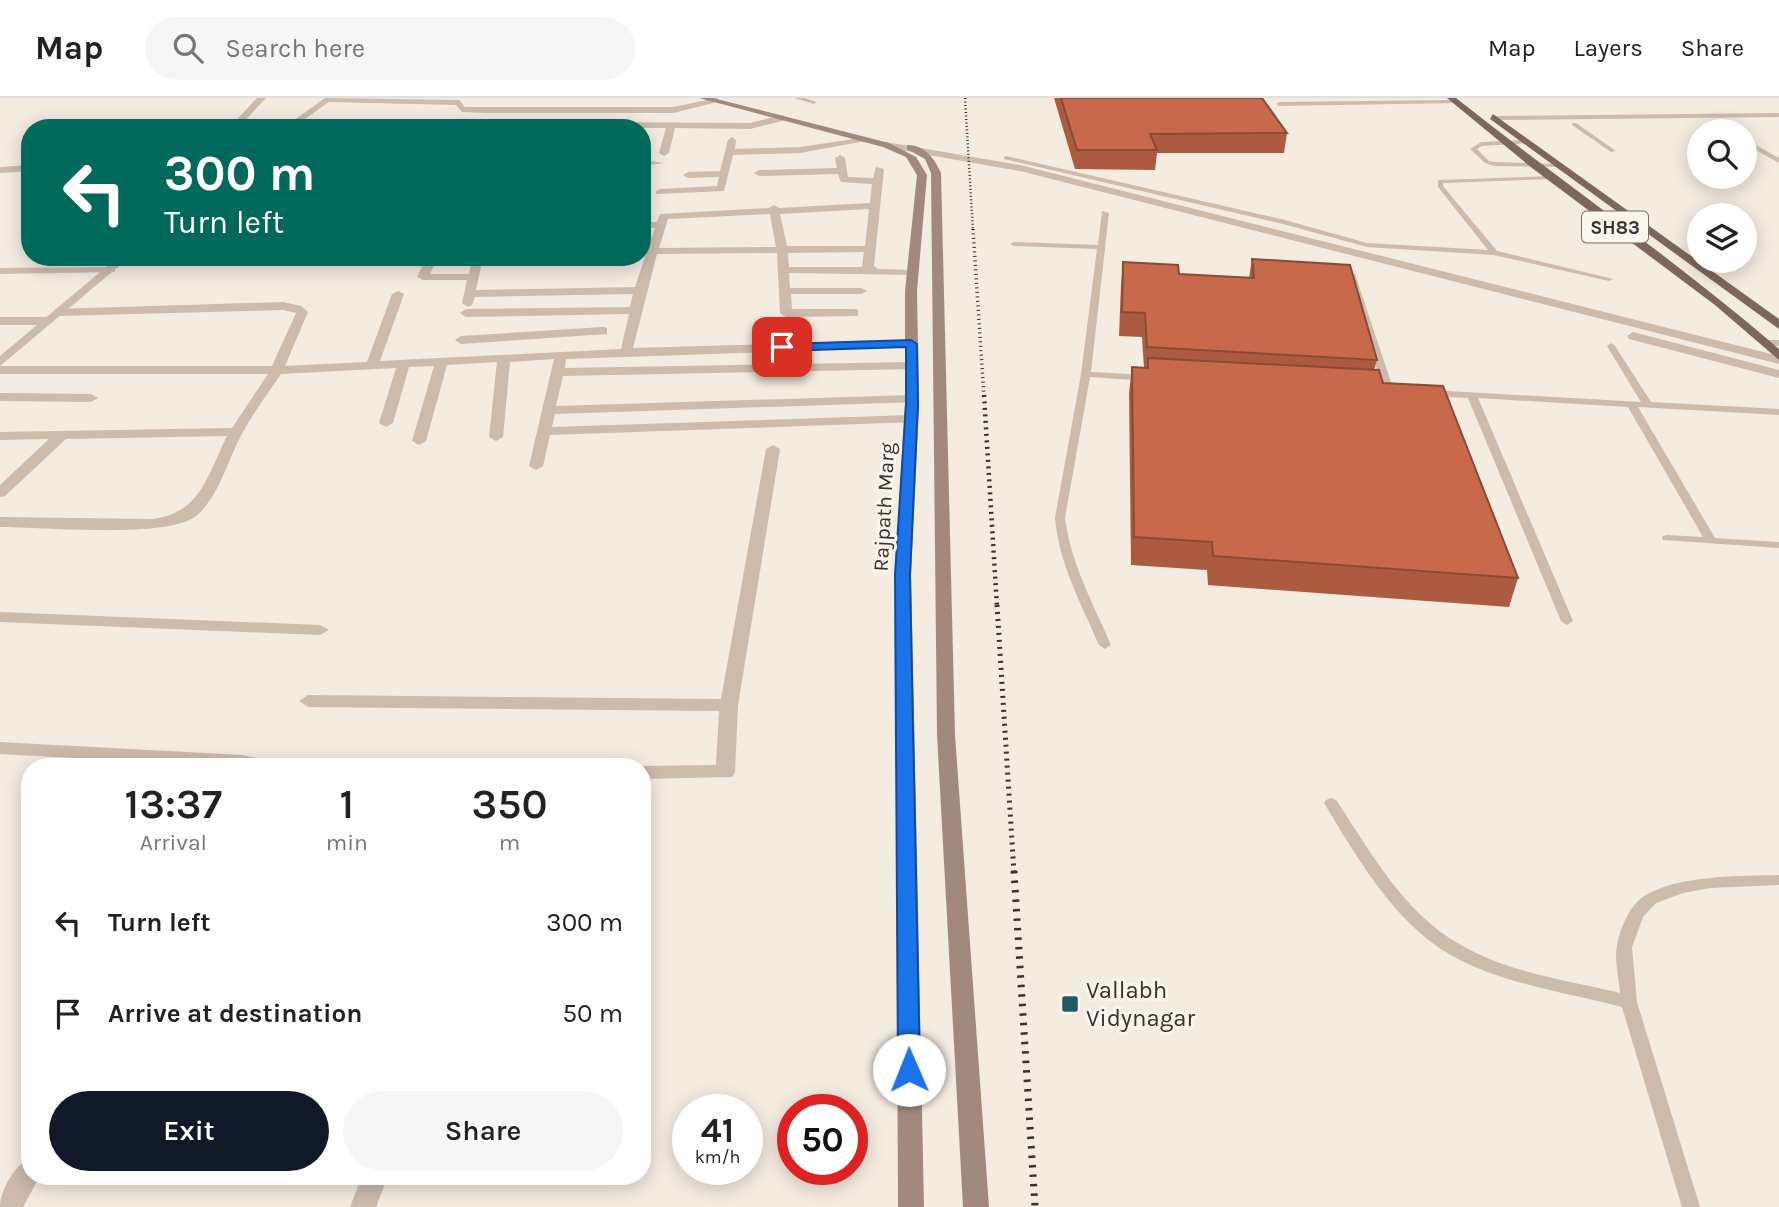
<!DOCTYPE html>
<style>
body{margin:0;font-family:Karla,sans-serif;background:#f6f6f6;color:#222;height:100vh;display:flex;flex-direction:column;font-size:26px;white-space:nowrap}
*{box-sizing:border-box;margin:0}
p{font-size:23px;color:#767676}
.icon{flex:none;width:38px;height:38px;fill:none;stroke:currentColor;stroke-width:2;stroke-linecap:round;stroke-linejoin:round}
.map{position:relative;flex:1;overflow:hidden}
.side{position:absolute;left:21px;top:660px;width:630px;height:427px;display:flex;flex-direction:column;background:#fff;border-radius:28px;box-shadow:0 4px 18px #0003}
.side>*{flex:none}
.top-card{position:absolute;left:21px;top:21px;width:630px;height:147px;border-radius:28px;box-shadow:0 4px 18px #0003;background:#00695c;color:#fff;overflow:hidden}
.controls{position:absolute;left:1687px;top:21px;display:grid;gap:14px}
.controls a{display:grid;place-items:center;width:70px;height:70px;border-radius:50%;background:#fff;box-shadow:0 4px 18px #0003;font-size:35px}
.speed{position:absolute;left:672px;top:996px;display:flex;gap:14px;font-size:35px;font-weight:700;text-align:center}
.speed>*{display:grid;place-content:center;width:91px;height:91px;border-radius:50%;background:#fff;box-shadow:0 4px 18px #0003;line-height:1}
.speed small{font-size:18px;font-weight:400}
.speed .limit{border:10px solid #d22;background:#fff;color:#111}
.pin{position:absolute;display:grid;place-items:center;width:60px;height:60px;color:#fff;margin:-30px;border-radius:14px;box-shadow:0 4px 10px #0006}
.me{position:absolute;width:77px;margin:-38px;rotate:359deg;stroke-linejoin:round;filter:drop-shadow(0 0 5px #0008)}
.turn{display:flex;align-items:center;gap:24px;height:147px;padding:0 28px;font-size:32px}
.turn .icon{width:91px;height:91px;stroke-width:2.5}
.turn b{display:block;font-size:49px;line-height:60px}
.eta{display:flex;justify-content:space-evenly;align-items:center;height:119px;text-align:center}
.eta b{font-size:42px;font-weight:600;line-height:49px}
.button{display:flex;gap:14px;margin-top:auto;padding:14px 28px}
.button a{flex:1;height:80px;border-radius:42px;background:#111827;color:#fff;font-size:28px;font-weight:600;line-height:80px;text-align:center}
.button a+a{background:#f6f6f6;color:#222}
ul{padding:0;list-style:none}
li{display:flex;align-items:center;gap:21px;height:91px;padding:0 28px}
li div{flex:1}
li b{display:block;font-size:26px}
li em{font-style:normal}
header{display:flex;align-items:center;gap:42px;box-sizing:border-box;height:98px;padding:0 35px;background:#fff;border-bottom:2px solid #e0e0e0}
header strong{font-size:33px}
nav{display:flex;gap:38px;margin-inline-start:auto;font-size:24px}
.search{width:490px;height:63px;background:#f6f6f6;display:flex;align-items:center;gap:18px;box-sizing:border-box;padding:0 24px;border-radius:38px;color:#767676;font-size:26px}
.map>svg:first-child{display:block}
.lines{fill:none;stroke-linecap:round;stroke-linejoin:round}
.service{fill:#cdbbac;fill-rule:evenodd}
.minor{fill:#cdbbac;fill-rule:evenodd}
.tertiary{fill:#cdbbac;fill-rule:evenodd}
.secondary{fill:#a18a7d;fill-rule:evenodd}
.primary{fill:#7d675c;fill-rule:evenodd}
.rail-far4{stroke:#3b302b;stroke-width:2.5;stroke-dasharray:1 2.5;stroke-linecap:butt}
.rail-far3{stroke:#3b302b;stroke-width:3.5;stroke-dasharray:1 3.5;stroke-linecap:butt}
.rail-far2{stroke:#3b302b;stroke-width:4.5;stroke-dasharray:2 4.5;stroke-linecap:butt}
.rail-far1{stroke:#3b302b;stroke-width:5;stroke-dasharray:2 5;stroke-linecap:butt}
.rail{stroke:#3b302b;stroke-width:7;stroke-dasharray:2.5 7;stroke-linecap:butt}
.wall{fill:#ac5a40}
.building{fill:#c8694b;stroke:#8c4a34;stroke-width:2}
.route{fill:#1a73e8;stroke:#114b97;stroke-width:2}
.poi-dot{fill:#1f5a5e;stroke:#fbf5ee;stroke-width:2.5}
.labels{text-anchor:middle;stroke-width:6;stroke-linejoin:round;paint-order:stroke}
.shield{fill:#fbf5ee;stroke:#756b66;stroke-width:2}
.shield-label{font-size:19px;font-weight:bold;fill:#3b302b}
.street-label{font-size:21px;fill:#3b302b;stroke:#fbf5ee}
.near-poi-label{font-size:24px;fill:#3b302b;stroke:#fbf5ee;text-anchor:start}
</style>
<header>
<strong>Map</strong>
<div class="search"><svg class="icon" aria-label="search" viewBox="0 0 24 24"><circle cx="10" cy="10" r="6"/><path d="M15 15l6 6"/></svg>Search here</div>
<nav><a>Map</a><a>Layers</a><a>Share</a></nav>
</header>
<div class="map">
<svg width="1779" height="1109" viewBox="0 0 1779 1109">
<rect width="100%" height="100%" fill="#f4ebe1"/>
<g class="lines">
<path class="service" d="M794,0h10l13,4 -3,2z
M1455,2l2,3 -178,3 -3,-2 3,-2z
M1779,15v4l-285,3 -3,-2 3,-2z
M1713,23h4l15,10h-7l-12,-8z
M1572,25h4l40,28 -5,1 -39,-27z
M1745,41l34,19v5l-34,-19z
M1527,42l2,3 -47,3 -5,3 12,12 6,1 65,2 2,1v2l-67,-1 -10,-3 -15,-14 11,-7z
M1006,58l279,64 82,23 121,7 -50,-63v-7l113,-4 3,2 -1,1 -110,4v3l54,65 116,28 -4,2 -115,-26 -127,-8 -84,-23 -279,-65v-2z
M1102,113l7,2 -18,159 55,3 5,3 -5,3 -56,-4 -25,141c6,46 28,85 46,127l-6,4 -6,-4c-18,-42 -40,-81 -44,-127l26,-144 16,-125 -83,-3 -4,-2 4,-2 84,3z
M1348,174l7,2 39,117 -2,2 -3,1 -5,-3 -37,-117z
M1765,242h14v6l-17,-1 -1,-2z
M1611,245l4,3 36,56 128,7v6l-141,-8 77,131 64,4v6l-116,-8 -1,-2 1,-2 4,-1 36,2 -75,-130 -150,-9 95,223 -6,4 -6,-4 -93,-223 -38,-2 -5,-3 5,-3 211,12 -34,-56z
M1331,700l5,2c35,52 68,114 125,145 48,28 106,35 159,48 -1,-14 -6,-34 -3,-48 4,-18 13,-41 29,-50 34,-20 94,-19 133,-20v10l-69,3 -27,5 -27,10 -13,14 -11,30 5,55 63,205h-18l-60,-200c-57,-15 -121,-23 -173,-53 -56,-33 -92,-97 -125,-151l2,-3z"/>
<path class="minor" d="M257,0h9l-28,30h-9z
M326,0l133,2 6,7h208l44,-9 4,3 -48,12h-186l-25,-1 -6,-7 -128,-3 -4,-2z
M783,17l3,5 -36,9 -75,-1 -6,25 -5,3 -5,-3 7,-25 -372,-2 -4,-3 4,-3 456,3z
M732,39l4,3 -1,9 65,-2 67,-10 4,3 -71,13 -67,2 -9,36 -67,3 -2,-2 5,-3 57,-3 2,-9 -31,1 -5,-3 5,-3 32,-1 8,-31z
M840,57l5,3 3,19 25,1 3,-11 8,2 -10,97 4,3 34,1 4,1v4l-127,-2 1,15h71l6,3 -6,3h-70l1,15h62l4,1v6l-72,1 -6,-4 -3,-60 -120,1 -24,94 278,-8 4,1v6l-349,12 -1,9 347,-6 5,1v6l-354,7 -7,30 356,-11 7,4 -2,3 -362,12 -3,13 359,-12 7,4 -2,3 -366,13 -7,31 -7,4 -7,-4 25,-107 -44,3 -7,75 -7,4 -7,-4 8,-75 -50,3 -21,76 -7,4 -7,-4 22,-75 -25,1 -16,56 -7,4 -7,-4 17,-55 -115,6c-13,19 -27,38 -38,58 -15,26 -23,64 -47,84 -29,23 -155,11 -196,11v-10l152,2c49,-6 55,-43 75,-83l-161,3 -61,57 -5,1v-12l49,-46 -49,1v-8l232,-4 36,-54h-268v-8h272l24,-53 -13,-3 -224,6 -4,-1v-6l228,-7 18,4 7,6 -23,54 82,-4 25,-68 6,-3 6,3 -24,67 241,-12 8,-35 -163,3 -6,-4 6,-4 164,-2 3,-13 -158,3 -3,8 -4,2 -6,-4 5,-23h-44l-6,-3 10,-20h11l-8,17h39l3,-17h11l-7,33 159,-3 11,-33h-4v-6h6l7,-20h-13v-6h15l3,-8 109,-6 5,-3 5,3 91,-5 2,-19 -31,-2 -3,-8 -79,2 -5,-3 5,-3 78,-2 -2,-10zM869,111l-4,37h-78l-7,-32zM770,116l6,33 -117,1 9,-29zM864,154l-2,15h-73l-1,-14z
M642,62l22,3 -22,3z
M30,67v6l-30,2v-6z
M111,169l4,1v4l-115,2v-6z
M0,219h48l6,4 -6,4h-48z
M603,229l4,1v6l-146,10 -6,-4 6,-4z
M0,295l91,1 7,4 -7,4 -91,-1z
M773,347l7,4 -42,256 -3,67 -3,5 -90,2v-13h-4l78,-1 3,-54 -411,-4 -9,-6 9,-6 413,4 45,-250z
M0,514l320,13 9,5 -9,5 -320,-13z
M0,644l242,13 29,6 3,5h-49l-225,-12z
M30,1060v18h10l-17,31h-23c0,-16 15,-43 30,-49z
M362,1078h26l-12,31h-26z"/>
<path class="tertiary" d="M325,0h9l-41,30h-10z
M886,44l134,23 759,191v8l-759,-193 -137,-24v-4z
M118,159h12l-130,109v-10z
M1633,234l146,38v8l-150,-39 -2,-3z"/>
<path class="secondary" d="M699,0h14l176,45 27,14 11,18 -10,116 2,113 -8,171 13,632h-26l-3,-632 10,-171v-113l12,-116 -11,-18 -23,-10z
M907,47c18,0 27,13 34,28l14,562 34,472h-26l-26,-472 -6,-562 -6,-14 -18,-10z"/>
<path class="primary" d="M1447,0h9c107,85 220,162 323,251v11l-64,-55 -183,-137z
M1493,16l286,205v10l-289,-210z"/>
<path class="rail-far4" d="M965,0l8,133"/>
<path class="rail-far3" d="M973,131l11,168"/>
<path class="rail-far2" d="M984,297l13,212"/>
<path class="rail-far1" d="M997,507l17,268"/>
<path class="rail" d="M1014,773l21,336"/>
</g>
<path class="wall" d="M1054,0h208l25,35 -3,20h-127l-2,17 -80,-1z
M1252,161l125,101 -3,10 144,208 -9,29 -301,-22 -1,-15 -76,-5 -2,-172 3,-26 12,1 -2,-31 -23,-1 2,-51 2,-23 56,12 70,4z"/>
<path class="building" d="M1061,0h201l25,35 -137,1 7,16h-80z
M1252,161l98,6 27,95 -230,-13 -2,-34 -23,-1 1,-50 55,3 1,9 75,4z
M1148,260l231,12 4,13 60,3 75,192 -305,-22 -1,-14 -78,-5 -2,-170 16,1z"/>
<path class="route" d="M911,242l6,4 1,60 -8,171 10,495 -3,6 -8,3 -8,-3 -3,-6 -3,-495 11,-171v-57l-124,4 -6,-4 6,-3z"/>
<rect class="poi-dot" x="1061" y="897" width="18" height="18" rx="3.5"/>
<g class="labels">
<rect class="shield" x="1582" y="113.5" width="66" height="31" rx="5"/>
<g class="shield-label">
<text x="1615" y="136">SH83</text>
</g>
<g class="street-label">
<text transform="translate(884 409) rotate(-87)" y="7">Rajpath Marg</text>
</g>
<g class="near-poi-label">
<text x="1086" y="900">Vallabh<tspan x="1086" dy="28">Vidynagar</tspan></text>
</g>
</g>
</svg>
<div class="controls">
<a><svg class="icon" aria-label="search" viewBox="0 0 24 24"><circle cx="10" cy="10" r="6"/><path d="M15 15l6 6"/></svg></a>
<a><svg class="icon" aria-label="layers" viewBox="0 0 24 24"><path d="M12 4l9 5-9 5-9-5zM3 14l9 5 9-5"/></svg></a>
</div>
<div class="speed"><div>41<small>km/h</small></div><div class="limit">50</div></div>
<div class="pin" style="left:782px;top:249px;background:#d93025"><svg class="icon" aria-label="arrive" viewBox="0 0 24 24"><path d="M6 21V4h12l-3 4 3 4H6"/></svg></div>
<svg class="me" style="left:909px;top:972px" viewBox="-20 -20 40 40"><circle r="19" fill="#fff"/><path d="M0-13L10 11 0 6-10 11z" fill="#1a73e8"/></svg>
<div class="top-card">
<div class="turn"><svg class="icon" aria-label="left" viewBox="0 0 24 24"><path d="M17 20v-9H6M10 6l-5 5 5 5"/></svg><div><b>300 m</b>Turn left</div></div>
</div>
<section class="side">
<div class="eta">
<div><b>13:37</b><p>Arrival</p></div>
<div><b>1</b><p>min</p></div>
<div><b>350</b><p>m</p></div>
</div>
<ul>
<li><svg class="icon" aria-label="left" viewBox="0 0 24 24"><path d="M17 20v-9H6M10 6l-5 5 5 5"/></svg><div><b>Turn left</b></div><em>300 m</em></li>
<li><svg class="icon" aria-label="arrive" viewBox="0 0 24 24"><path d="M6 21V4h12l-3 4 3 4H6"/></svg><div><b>Arrive at destination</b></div><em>50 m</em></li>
</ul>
<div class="button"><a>Exit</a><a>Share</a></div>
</section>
</div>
